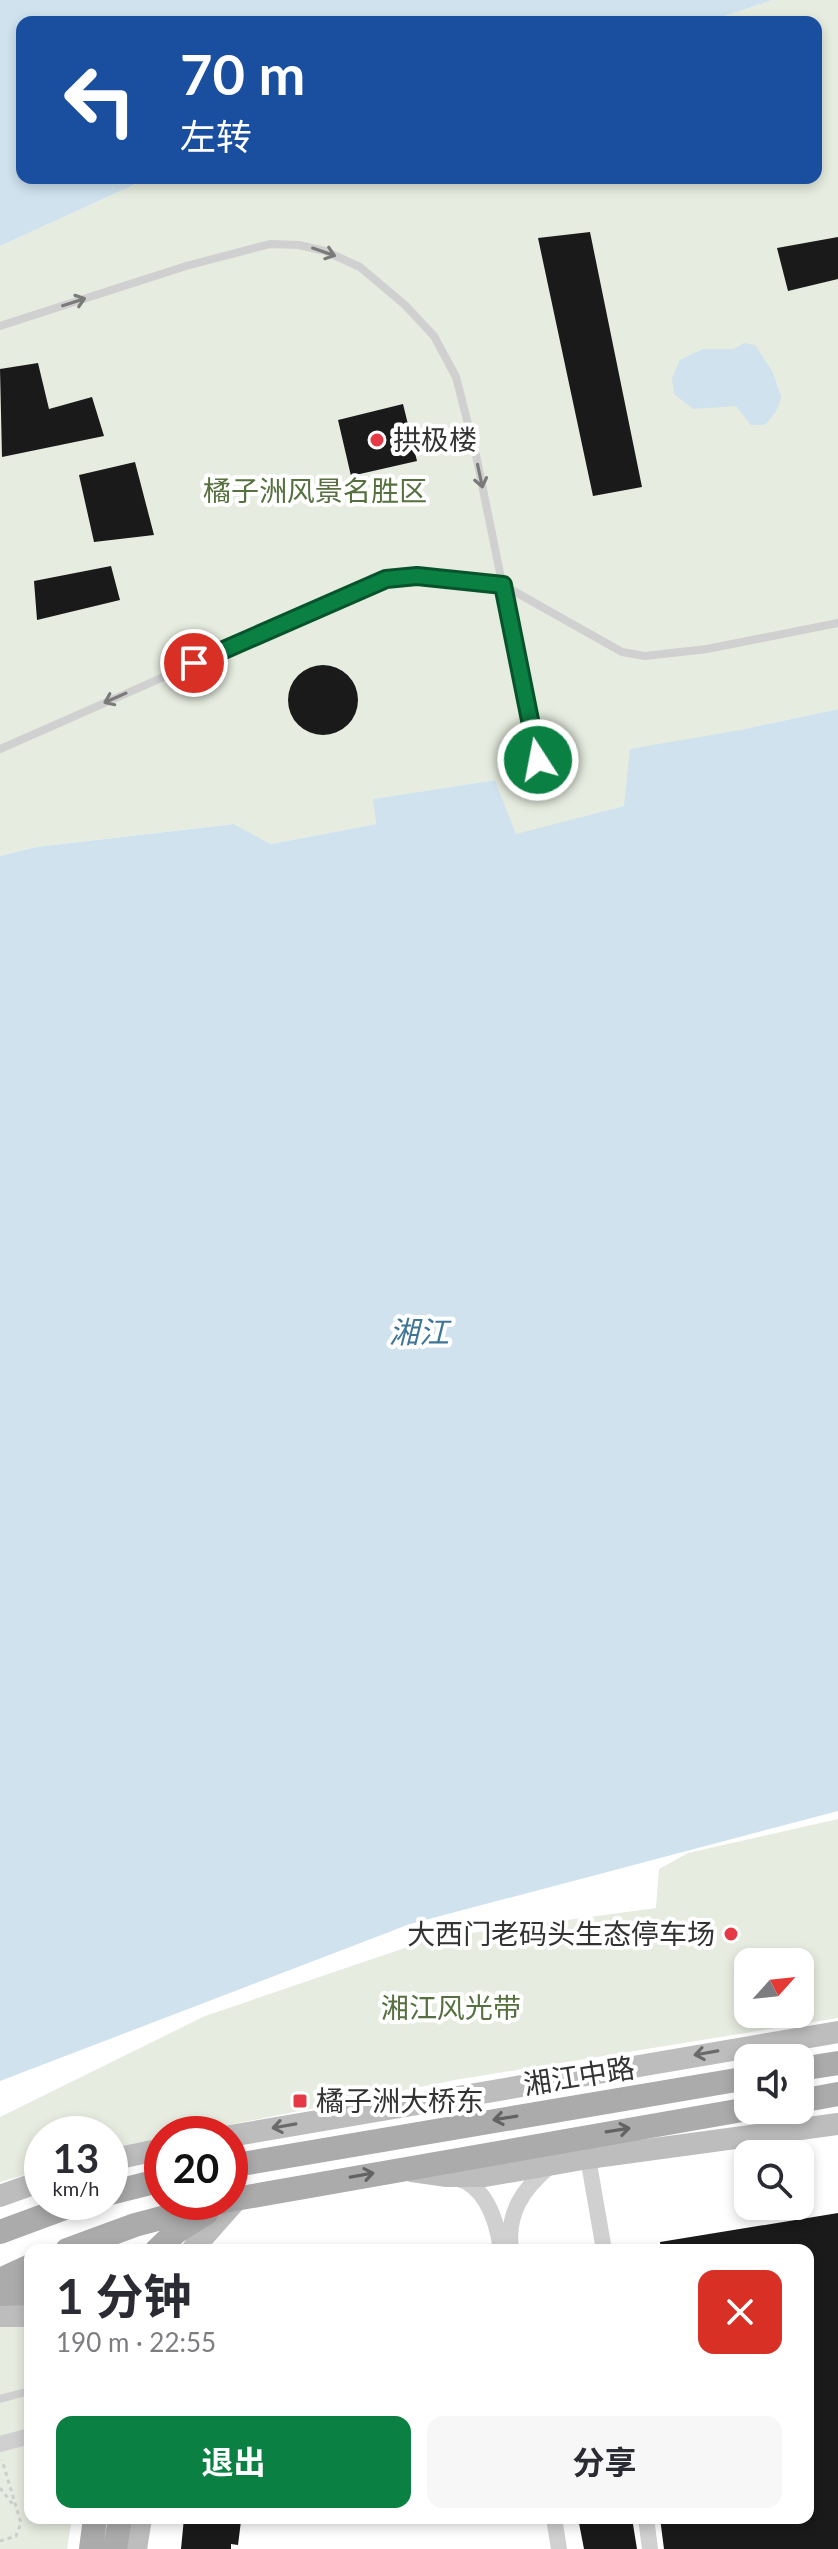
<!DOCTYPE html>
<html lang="zh">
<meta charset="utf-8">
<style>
body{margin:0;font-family:Lato,"Noto Sans SC",sans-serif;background:#f7f7f7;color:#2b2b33;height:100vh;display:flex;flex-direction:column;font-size:30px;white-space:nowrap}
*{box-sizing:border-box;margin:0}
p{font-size:26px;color:#7c7c81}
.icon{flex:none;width:44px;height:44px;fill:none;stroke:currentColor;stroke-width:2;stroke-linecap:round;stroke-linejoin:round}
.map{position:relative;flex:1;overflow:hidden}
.side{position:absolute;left:24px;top:2244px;width:790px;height:280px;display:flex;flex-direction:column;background:#fff;border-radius:16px;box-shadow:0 4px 12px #0003}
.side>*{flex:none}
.hud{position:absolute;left:16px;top:16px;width:806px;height:168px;border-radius:16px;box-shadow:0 4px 12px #0003;background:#1a4fa0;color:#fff;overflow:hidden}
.needle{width:52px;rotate:63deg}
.fabs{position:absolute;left:734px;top:1948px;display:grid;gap:16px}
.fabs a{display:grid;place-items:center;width:80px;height:80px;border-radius:16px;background:#fff;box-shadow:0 4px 12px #0003;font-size:40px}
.speed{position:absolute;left:24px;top:2116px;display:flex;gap:16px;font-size:40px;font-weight:700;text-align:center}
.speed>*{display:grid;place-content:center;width:104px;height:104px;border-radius:50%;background:#fff;box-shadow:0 4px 12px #0003;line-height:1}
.speed small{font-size:20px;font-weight:400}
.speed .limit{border:12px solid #d22;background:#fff;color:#111}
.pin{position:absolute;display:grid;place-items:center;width:68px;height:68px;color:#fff;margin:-34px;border:4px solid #fff;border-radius:50%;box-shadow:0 2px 8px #0007}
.me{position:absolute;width:88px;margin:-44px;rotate:349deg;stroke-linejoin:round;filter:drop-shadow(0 0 6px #0008)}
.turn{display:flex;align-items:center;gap:28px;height:168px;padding:0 32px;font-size:36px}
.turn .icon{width:104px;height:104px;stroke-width:2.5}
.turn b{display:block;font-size:56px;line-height:68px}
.round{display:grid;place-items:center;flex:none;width:84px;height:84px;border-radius:16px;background:#f7f7f7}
.headline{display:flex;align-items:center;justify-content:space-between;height:136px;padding:0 32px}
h1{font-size:48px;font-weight:700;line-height:60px}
.action{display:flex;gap:16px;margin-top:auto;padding:16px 32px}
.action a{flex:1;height:92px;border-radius:16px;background:#0b8043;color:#fff;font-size:32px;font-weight:700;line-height:92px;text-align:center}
.action a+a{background:#f7f7f7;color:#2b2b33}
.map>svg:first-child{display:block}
.green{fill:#e6ecdf;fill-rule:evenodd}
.water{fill:#cfe2ee}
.building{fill:#1a1a1a}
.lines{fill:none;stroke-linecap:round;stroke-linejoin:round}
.path{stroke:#cdcdcd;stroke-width:3;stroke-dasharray:4 4;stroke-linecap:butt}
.lane{stroke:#d0d0d0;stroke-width:8}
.street{stroke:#d0d0d0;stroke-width:16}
.secondary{stroke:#bdbdbd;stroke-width:22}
.primary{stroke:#ababab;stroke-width:24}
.oneway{stroke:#7a7a7a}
.oneway2{stroke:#6a6a6a}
.oneway3{stroke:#636363}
.route-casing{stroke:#07532c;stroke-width:20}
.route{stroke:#0b8043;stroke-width:14}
.poi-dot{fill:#e63946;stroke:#fff;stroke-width:3}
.labels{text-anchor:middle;stroke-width:8;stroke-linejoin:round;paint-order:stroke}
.poi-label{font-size:28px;fill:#333;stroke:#fff;text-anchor:start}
.park-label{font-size:28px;fill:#56703f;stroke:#fff}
.street-label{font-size:28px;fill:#333;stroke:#fff}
.water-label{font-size:30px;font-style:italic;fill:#3f7597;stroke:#fff}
</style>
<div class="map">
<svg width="838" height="2549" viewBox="0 0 838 2549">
<rect width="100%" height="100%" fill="#fff"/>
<path class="green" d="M772,0h66v709l-98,21 -116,76 -108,29 -21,-55 -121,19 2,25 -105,20 -39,-20 -196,23 -36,9v-610l149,-68h667v-156h-108z
M838,1819v199l-383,62 -272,54h-21v4l-52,12v-16h-68v36l-42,12v-65l205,-101 229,-78 222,-30 3,-39 29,-16zM748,1962h52v52h-52z
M0,2325h30v193h42l-5,31h-67z"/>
<path class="water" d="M0,0h772l-64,22h-686v156h127l-149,68z
M744,343l11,2 17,26 9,25c-1,12 -9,22 -17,29h-13l-15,-19 -43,3 -19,-15 -2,-16 8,-18 23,-11h31z
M838,709v1102l-428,113 -410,157v-1225l36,-9 197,-23 38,20 105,-20 -3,-25 122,-19 21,54 108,-28 6,-57 110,-19z"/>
<path class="building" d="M590,232l52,255 -49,9 -55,-258z
M838,237v42l-50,12 -11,-43z
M38,363l11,46 43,-12 12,39 -102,21 -2,-88z
M403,404l14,57 -66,15 -13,-56z
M135,462l19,73 -60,7 -15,-67z
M111,566l9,34 -83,20 -3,-39z
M288 700a35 35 0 1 1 70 0a35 35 0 1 1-70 0Z
M838,2213v336h-174l-4,-31h148v-268h-147l-1,-8z
M184,2518h51l6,3 -3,24 -7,-1v5h-50z
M578,2518h54l5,31h-53z"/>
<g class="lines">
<path class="path" d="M0,2488l15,19
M0,2541l16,-5 5,-13 -19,-63"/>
<path class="lane" d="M0,326l186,-60 84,-22 29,1 26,6 35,16 45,38 29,31 22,41 20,78 62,305
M0,749l386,-170 31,-3 39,2 47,7 119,67 23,4 62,-7 131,-26
M0,2399l30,-8"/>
<path class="street" d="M588,2158l16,92
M456,2178c31,8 41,44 45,72
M511,2250c-5,-37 12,-61 39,-84
M0,2444l30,-8
M554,2518l5,31
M646,2518l4,31"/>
<path class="secondary" d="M230,2136l608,-104
M110,2160l52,-11
M412,2171l35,5h38l103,-18 250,-34
M0,2196l42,-15
M192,2250l45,-51
M0,2316h30
M136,2549l5,-31"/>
<path class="primary" d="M800,2069l38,-6
M800,2101l38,-7
M230,2166l518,-88
M110,2193l52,-13
M230,2200l518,-91
M0,2232l81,-30
M67,2250l68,-25 87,-23
M157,2250l19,-18 30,-19
M0,2280l30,-14
M0,2294l30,-1
M91,2549l4,-31
M115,2549l5,-31"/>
</g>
<defs><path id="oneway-shaft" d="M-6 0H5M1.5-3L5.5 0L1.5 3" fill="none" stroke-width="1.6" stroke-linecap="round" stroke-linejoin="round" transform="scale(2)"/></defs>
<g class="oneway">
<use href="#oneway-shaft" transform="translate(324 252) rotate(19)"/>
<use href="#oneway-shaft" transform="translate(74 302) rotate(-18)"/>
<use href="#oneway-shaft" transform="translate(480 476) rotate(78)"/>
<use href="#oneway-shaft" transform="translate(115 698) rotate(156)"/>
</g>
<g class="oneway2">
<use href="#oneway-shaft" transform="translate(706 2053) rotate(170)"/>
<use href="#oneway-shaft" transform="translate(284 2126) rotate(170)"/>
</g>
<g class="oneway3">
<use href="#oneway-shaft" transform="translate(505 2118) rotate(171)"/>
<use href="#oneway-shaft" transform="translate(618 2130) rotate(-9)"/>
<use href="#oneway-shaft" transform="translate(362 2175) rotate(-10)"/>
</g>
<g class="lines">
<g class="route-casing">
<path id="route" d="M194,663l192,-84 31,-3 86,9 35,175"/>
</g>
<use href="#route" class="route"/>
</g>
<g class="poi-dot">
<circle cx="377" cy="440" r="8"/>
<circle cx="731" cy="1934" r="8"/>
<rect x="292" y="2093" width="16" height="16" rx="4"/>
</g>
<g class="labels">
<g class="poi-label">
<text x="393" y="450">拱极楼</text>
<text x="715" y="1944" text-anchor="end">大西门老码头生态停车场</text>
<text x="316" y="2111">橘子洲大桥东</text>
</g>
<g class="park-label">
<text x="315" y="501">橘子洲风景名胜区</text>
<text x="451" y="2018">湘江风光带</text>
</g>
<g class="street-label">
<text transform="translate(579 2076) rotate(-9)" y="10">湘江中路</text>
</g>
<g class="water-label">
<text x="419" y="1343">湘江</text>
</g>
</g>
</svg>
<div class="fabs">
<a><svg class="needle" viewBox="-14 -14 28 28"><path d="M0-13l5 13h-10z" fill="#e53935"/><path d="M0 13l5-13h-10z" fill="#7c7c81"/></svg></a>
<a><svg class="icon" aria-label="sound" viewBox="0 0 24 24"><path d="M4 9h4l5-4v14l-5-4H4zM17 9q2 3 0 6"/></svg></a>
<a><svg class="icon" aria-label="search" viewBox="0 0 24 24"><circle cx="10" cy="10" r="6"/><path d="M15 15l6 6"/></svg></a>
</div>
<div class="speed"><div>13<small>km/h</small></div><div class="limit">20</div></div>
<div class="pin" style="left:194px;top:663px;background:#d93025"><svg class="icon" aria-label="arrive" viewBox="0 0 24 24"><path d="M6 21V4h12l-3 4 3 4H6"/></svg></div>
<svg class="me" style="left:538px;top:760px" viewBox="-20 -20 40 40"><circle r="17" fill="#0b8043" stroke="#fff" stroke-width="3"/><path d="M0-11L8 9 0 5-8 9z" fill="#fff"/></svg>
<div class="hud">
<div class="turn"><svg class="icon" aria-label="left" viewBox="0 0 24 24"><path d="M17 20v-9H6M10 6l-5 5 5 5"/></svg><div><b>70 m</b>左转</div></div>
</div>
<section class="side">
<div class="headline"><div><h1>1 分钟</h1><p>190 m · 22:55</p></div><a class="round" style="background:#d93025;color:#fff"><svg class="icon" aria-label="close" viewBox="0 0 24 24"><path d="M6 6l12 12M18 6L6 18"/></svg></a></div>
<div class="action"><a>退出</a><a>分享</a></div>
</section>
</div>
